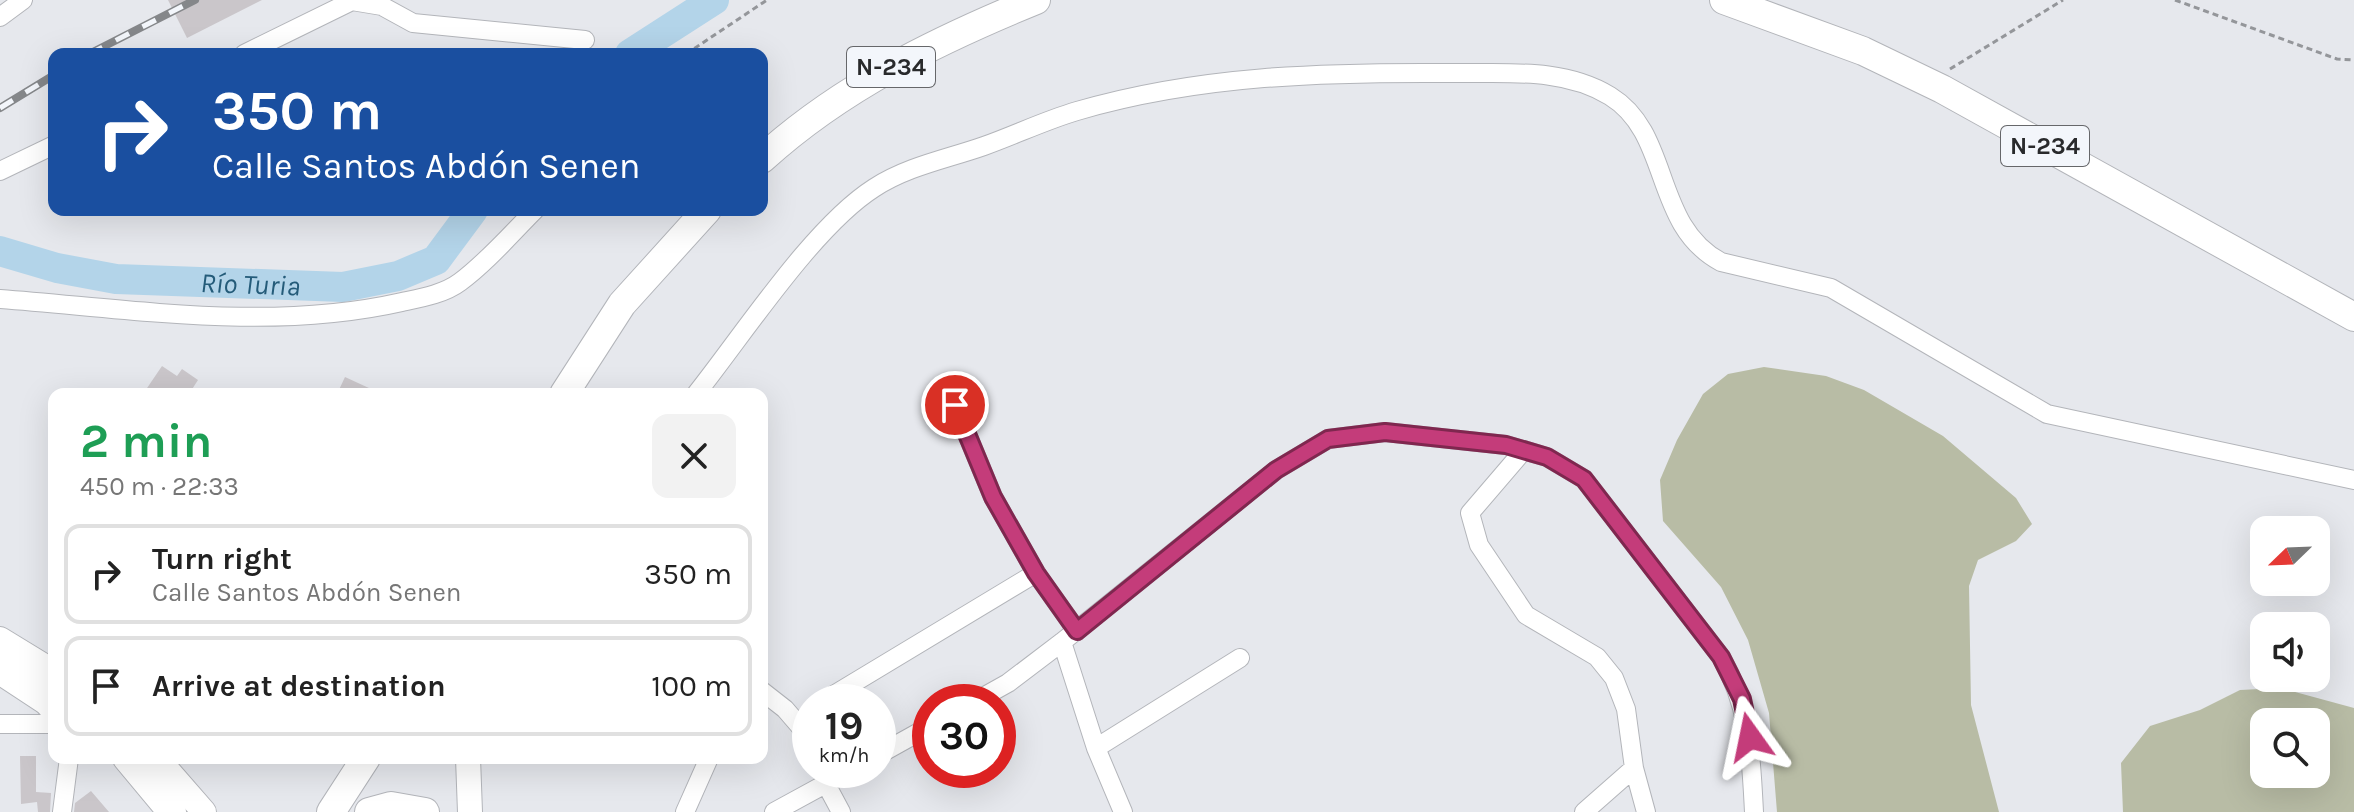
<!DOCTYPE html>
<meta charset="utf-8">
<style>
body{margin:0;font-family:Karla,sans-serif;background:#f2f2f2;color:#222;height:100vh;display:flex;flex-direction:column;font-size:30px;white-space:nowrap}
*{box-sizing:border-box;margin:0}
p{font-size:26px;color:#767676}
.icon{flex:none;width:44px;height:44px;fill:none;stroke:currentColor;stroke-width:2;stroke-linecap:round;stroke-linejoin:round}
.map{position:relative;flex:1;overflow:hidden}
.panel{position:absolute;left:48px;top:388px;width:720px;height:376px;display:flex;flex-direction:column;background:#fff;border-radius:16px;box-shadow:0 8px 32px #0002}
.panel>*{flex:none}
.top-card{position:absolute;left:48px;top:48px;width:720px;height:168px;border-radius:16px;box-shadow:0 8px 32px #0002;background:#1a4fa0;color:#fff;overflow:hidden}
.needle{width:52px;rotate:247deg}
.buttons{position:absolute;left:2250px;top:516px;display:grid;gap:16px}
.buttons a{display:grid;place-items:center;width:80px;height:80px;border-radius:16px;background:#fff;box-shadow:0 8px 32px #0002;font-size:40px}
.speed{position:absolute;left:792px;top:684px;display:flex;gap:16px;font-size:40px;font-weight:700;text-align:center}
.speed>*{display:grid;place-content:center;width:104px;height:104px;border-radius:50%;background:#fff;box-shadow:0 8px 32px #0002;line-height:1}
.speed small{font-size:20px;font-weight:400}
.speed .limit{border:12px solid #d22;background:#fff;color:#111}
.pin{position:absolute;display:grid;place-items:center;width:68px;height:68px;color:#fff;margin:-34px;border:4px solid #fff;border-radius:50%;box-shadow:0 2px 8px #0007}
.me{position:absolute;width:88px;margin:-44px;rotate:348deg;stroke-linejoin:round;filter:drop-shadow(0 0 6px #0008)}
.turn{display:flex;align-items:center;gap:28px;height:168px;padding:0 32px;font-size:36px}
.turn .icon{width:104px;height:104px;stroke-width:2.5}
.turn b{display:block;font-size:56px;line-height:68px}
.round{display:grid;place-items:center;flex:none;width:84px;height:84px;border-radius:16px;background:#f2f2f2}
.head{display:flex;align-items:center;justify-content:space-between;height:136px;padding:0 32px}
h1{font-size:48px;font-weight:700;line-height:60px;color:#1e9e55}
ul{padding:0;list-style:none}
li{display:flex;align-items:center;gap:24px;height:100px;margin:0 16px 12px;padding:0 16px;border:4px solid #e0e0e0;border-radius:16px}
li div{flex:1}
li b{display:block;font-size:30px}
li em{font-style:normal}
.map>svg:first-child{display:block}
.green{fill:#b8bca5;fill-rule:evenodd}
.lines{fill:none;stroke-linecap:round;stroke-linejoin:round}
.river{stroke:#b3d4e9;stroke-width:30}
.building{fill:#cac6ca}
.minor-casing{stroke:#b3b5ba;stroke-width:20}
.major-casing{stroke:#b3b5ba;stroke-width:26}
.highway-casing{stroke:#b3b5ba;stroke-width:30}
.path{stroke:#94969a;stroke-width:3;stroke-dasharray:6 4;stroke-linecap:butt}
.minor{stroke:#fff;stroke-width:18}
.major{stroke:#fff;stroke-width:24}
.highway{stroke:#fff;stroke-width:28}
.rail-casing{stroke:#85878a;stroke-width:8}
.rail{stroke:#f3f6fb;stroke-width:5;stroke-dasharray:15;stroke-linecap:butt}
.route-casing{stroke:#7f274f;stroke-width:20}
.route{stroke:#c43c7a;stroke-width:14}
.labels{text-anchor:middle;stroke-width:7;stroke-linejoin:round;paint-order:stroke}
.shield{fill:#f3f6fb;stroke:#66676a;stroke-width:2}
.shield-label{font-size:24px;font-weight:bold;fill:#292a2c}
.water-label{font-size:28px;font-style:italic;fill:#245b79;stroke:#f3f6fb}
</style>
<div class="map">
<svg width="2354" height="812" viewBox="0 0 2354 812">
<rect width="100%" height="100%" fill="#e6e8ed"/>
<path class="green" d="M1764,367l62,9 38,14 79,46 73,62 16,26 -16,17 -38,19 -9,26 2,119 28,107h-222l-8,-99 -21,-73 -27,-53 -58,-66 -3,-41 17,-40 26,-46 25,-20z
M2280,688l74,20v104h-231l-2,-49 29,-37 50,-16 40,-20zM2264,722h52v52h-52z"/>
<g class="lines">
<g class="river">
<path d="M630,54l84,-54"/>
<path id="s1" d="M0,251l57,17 59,11 227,8 55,-11 38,-16 37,-50"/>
</g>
</g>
<path class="building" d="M168,0h94l-75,38z
M162,366l15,10 5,-7 16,11 -9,14h-46z
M345,377l37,17h-45z
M20,756h16v36l15,1 -1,19h-12l-1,-10 -16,2z
M91,791l18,21h-35l1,-9z"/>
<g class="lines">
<g class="minor-casing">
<path id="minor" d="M0,17l23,-17
M244,54l108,-53 30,5 31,17 172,17
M0,171l54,-26
M0,299c133,10 270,33 402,3 19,-4 42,-8 58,-20 27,-20 51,-48 75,-72
M696,394c47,-59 117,-167 178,-206 34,-22 73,-29 110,-42 31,-11 62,-26 93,-35 123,-36 249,-39 376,-38 52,1 110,-6 157,23 62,38 42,129 111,166l110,26 216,126 307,66
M955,405l38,92 43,76 41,58
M1524,450l-54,63 9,32 47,70 71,42 17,21 12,31 8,59 12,44
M1062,642l34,106 27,64
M0,676l44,29 10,11
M762,691l23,18 25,29
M822,702l214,-129
M974,702l34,-19 54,-41 214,-172 52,-31 57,-7 121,13 41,12 37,22 137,178c29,50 30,99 33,155
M0,724h54
M1096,748l144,-90
M878,755l52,-29
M826,784l15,28
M62,812l7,-54
M685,812l24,-54
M774,812l77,-42
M1584,812l50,-44"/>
</g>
<g class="major-casing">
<path id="major" d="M0,639l54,33
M157,758l47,54
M468,758l2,54"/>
</g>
<g class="highway-casing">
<path id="highway" d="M1724,0l139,51 79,38 412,228
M762,159c79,-72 176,-119 274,-159
M564,394l58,-90 85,-94
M0,659l54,37
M127,758l45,54
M331,812l35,-54
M369,812l22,-6 34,6"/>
</g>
<path class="path" d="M2175,0l162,59 17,1
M686,54l81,-54
M1950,69l113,-69"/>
<use href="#minor" class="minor"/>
<use href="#major" class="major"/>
<use href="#highway" class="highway"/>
<g class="rail-casing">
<path id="rail" d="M89,54l106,-54
M0,108l54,-33"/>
</g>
<use href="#rail" class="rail"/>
</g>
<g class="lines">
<g class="route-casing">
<path id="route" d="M955,405l38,92 43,76 41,58 199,-161 52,-31 57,-7 121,13 41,12 37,22 137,178 21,42 8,38"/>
</g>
<use href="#route" class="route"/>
</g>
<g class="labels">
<g class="shield">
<rect x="847" y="47" width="88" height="40" rx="6"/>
<rect x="2001" y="126" width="88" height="40" rx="6"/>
</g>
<g class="shield-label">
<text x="891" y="75">N-234</text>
<text x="2045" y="154">N-234</text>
</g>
<g class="water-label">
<text dy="10" stroke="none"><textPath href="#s1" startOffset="254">Río Turia</textPath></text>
</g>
</g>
</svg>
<div class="buttons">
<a><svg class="needle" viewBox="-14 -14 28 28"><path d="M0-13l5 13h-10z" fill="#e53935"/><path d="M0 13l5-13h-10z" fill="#767676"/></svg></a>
<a><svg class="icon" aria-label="sound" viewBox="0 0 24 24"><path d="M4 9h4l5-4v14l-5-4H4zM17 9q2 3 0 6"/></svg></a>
<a><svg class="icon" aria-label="search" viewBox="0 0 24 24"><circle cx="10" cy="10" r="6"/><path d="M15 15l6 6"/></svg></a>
</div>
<div class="speed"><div>19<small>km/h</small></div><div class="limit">30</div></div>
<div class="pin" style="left:955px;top:405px;background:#d93025"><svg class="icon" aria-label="arrive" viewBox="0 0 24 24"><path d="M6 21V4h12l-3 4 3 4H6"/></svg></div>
<svg class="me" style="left:1750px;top:737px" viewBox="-20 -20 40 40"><path d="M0-17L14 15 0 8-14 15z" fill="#c43c7a" stroke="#fff" stroke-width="4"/></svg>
<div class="top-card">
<div class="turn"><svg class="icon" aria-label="right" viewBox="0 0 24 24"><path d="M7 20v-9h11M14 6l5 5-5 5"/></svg><div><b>350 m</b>Calle Santos Abdón Senen</div></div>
</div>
<section class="panel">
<div class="head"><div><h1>2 min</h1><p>450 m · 22:33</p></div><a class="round"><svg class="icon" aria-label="close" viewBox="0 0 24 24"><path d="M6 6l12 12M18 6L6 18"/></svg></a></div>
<ul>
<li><svg class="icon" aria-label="right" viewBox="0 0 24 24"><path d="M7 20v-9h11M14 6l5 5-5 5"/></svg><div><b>Turn right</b><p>Calle Santos Abdón Senen</p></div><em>350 m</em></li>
<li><svg class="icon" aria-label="arrive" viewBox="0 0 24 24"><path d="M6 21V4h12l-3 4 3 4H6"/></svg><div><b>Arrive at destination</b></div><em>100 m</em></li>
</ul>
</section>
</div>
